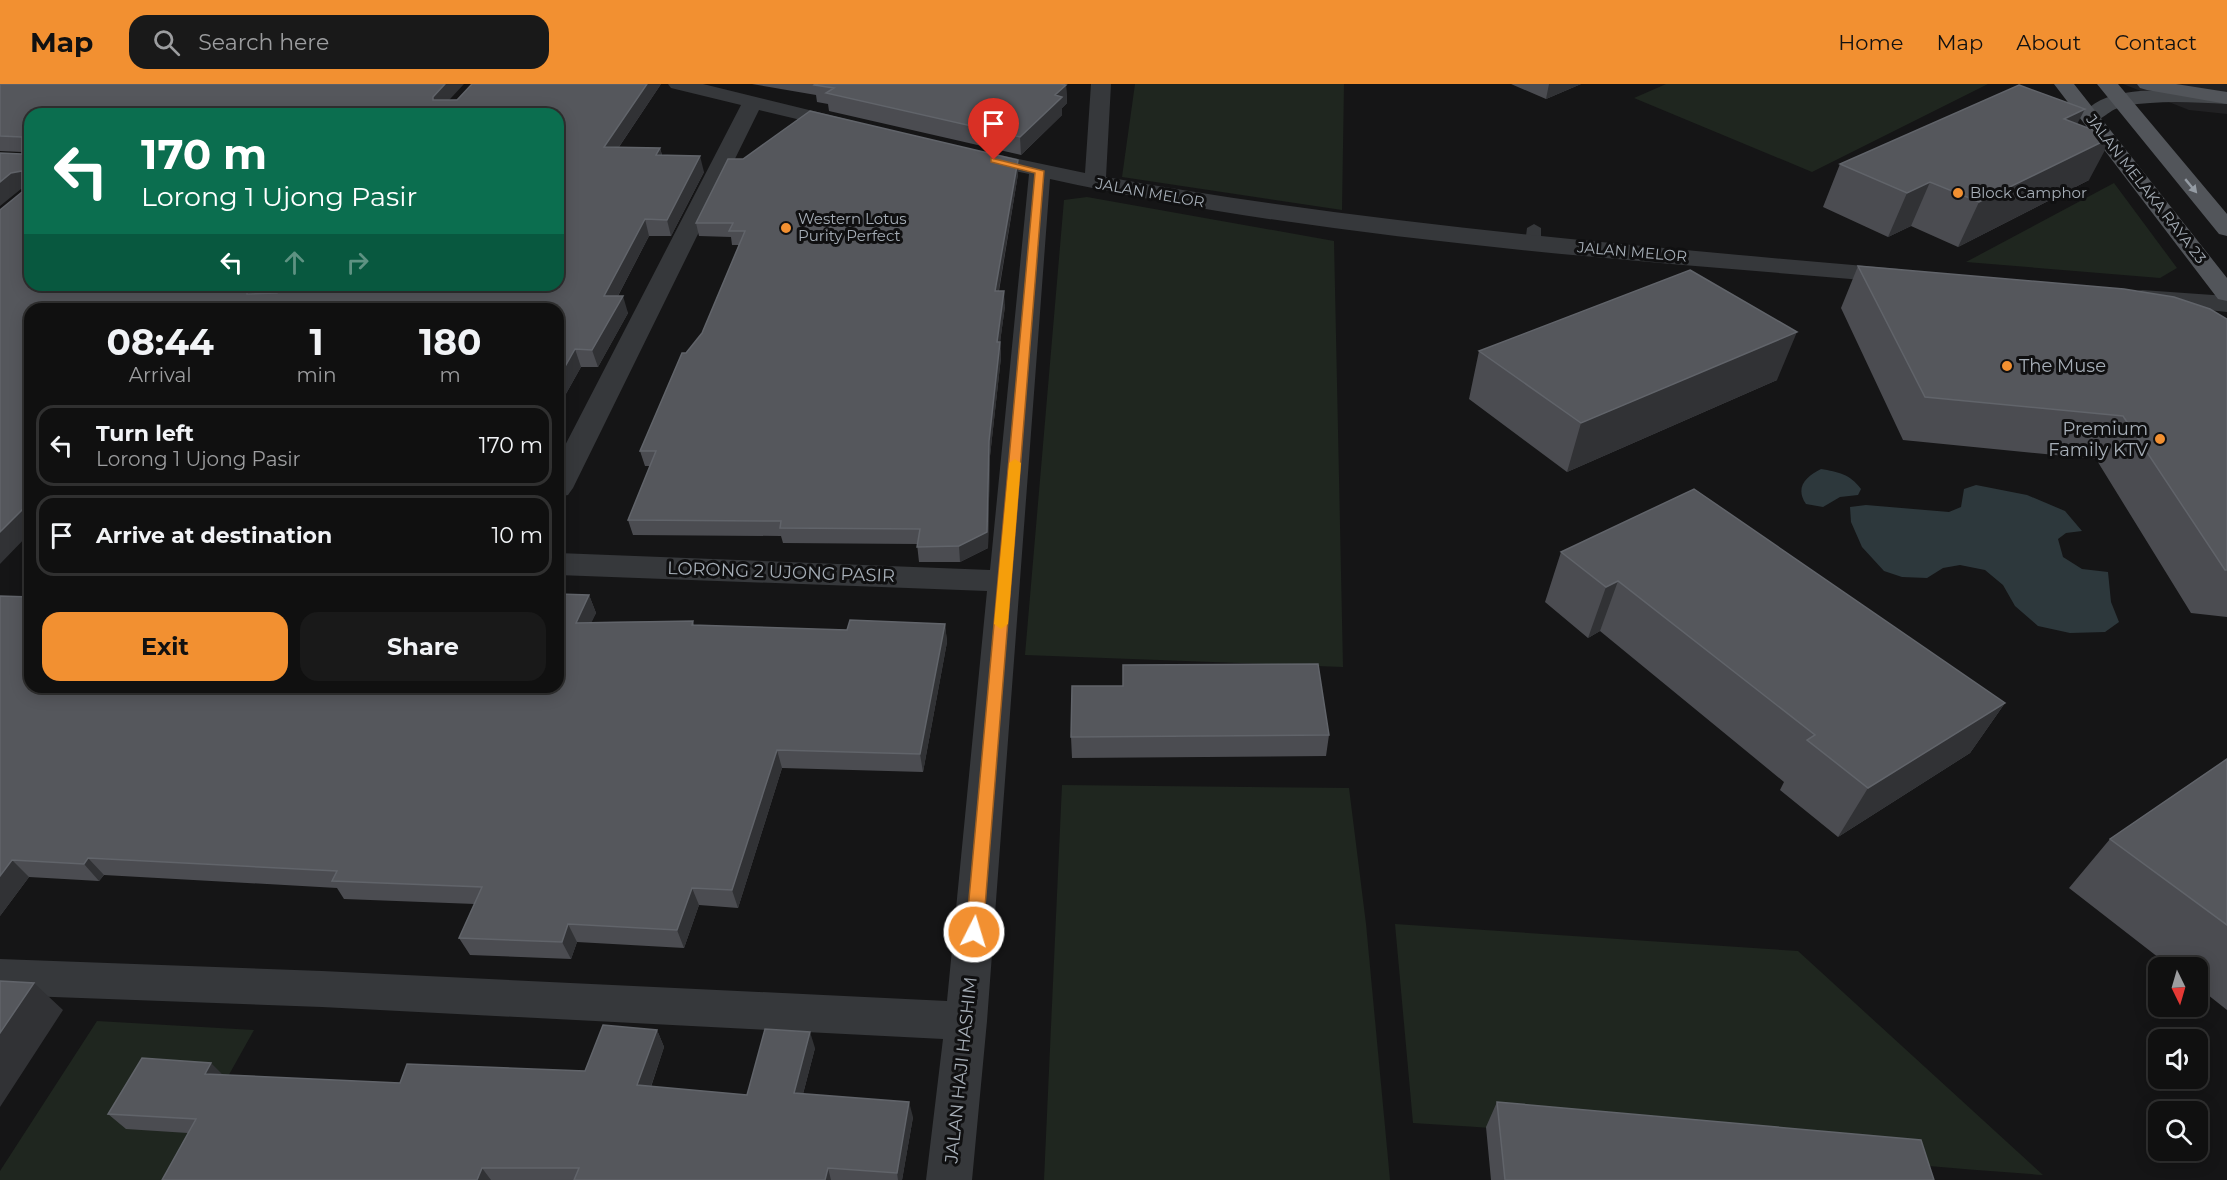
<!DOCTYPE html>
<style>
body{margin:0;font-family:Montserrat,sans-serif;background:#191919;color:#f1f3f6;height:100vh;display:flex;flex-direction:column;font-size:22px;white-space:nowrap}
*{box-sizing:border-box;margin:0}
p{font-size:20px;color:#9c9d9f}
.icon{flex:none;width:33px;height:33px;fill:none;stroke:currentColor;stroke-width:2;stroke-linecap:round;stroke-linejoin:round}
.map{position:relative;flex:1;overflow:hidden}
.drawer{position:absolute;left:24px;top:219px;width:540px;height:390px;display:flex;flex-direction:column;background:#101010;border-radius:18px;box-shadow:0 3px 15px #0003,0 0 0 2px #303030}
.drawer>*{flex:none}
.banner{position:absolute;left:24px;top:24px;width:540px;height:183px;border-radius:18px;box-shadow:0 3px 15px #0003,0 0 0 2px #303030;background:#0b6e4f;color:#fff;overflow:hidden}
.needle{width:39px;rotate:175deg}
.controls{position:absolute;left:2148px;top:873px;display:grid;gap:12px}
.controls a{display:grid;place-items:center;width:60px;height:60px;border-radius:12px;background:#101010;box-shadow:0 3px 15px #0003,0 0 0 2px #303030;font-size:30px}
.pin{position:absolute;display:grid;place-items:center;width:51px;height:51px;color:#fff;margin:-62px -26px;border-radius:50% 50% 50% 0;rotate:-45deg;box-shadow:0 0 6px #0007}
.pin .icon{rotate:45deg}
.me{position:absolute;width:66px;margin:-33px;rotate:5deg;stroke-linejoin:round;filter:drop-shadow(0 0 4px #0008)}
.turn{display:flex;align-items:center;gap:21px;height:126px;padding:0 18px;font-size:27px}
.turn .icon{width:78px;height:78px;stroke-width:2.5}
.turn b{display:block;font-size:42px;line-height:51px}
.lanes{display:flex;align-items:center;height:57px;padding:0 18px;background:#0003;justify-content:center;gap:30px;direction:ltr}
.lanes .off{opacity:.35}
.eta{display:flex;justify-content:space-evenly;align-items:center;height:102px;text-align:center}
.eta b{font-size:36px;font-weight:700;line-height:42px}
.action{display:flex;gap:12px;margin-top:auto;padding:12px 18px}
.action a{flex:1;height:69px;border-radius:18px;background:#f29031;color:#111;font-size:24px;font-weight:700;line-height:69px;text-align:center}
.action a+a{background:#191919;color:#f1f3f6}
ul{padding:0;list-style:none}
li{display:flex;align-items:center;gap:18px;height:81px;margin:0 12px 9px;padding:0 6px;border:3px solid #303030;border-radius:18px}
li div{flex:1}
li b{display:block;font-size:22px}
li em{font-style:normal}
header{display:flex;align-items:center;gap:36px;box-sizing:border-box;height:84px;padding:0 30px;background:#f29031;color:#111}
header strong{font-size:28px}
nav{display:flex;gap:33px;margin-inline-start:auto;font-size:21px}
.search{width:420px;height:54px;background:#191919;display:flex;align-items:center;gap:15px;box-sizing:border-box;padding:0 21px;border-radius:18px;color:#9c9d9f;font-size:22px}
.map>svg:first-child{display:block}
.built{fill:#212123}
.green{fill:#1f261f}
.water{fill:#2d383c}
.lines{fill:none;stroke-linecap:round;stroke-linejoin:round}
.service{fill:#36383b;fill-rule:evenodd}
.minor{fill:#36383b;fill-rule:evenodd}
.secondary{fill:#44474b;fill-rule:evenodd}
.primary{fill:#52555a;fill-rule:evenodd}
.wall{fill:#4b4c51;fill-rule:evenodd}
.shaded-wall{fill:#313235}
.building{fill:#55575c;stroke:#61646a;stroke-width:1.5;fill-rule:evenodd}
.oneway{fill:#959ca4}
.route{fill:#f29031;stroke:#9d5e20;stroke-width:1.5}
.slow{fill:#f59e0b}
.poi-dot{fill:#f29031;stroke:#101011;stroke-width:2}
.labels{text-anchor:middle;stroke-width:6;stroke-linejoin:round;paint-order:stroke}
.far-street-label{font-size:15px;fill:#a6aeb7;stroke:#101011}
.far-poi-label{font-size:15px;fill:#a6aeb7;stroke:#101011;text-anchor:start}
.poi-label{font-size:18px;fill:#a6aeb7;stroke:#101011;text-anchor:start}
.street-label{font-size:18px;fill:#a6aeb7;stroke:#101011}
</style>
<header>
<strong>Map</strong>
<div class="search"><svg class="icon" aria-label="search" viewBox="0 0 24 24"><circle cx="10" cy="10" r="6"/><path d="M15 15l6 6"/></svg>Search here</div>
<nav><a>Home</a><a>Map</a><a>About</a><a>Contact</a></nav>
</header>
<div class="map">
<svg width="2227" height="1096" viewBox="0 0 2227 1096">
<rect width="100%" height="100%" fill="#151516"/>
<path class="built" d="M2123,0h104v30l-38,-4z"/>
<path class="green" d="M1135,0h209l-2,126 -220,-33z
M1666,0h322l-176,88 -178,-74z
M2114,99l63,85 -17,10 -194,-16z
M1087,113l247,44 9,426 -318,-12 39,-455z
M1062,701l287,3 17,136 24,256h-346z
M1395,840l403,27 245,224c-210,-15 -420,-40 -630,-52z
M97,937l157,9 -84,150h-170v-9z"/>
<path class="water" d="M1821,385c17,3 29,5 40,20l-3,6 -18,2 -17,10 -17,-3c-11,-16 -1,-27 15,-35z
M1976,401l51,10 38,16 17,20 -16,2 -8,6 5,18 19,12 26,3 3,30 8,20 -14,10 -35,1 -32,-7 -23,-20 -12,-21 -18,-15 -25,-5 -17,3 -16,10 -25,-1 -18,-6 -22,-24 -11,-25 -1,-15 16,-2 83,7 12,-5 3,-18z"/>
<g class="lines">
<path class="service" d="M1534,140l7,4v16l-8,5 -8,-5 2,-16z"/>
<path class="minor" d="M668,0h35l151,37 3,4 -3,4 -7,2 -88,-21 -186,378 -5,7 -10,2v-38l183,-354 -70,-17z
M1091,0h20l-5,93c263,47 528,69 793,92l9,2 3,5 -3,5 -9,2c-283,-24 -571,-43 -849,-104l-63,842 -15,159h-46l17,-141 -621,-32 -322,-12v-36l322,12 625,30 40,-410 -429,-16v-22l432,17 39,-396 -61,-13 -3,-5 3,-5 8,-1 109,23z
M2142,206l85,6v16l-94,-10 -3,-5 3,-5z"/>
<path class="secondary" d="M2181,6l46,2v12c-34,-2 -69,-4 -102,2 -19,3 -24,20 -41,15l-3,-4c20,-30 67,-26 100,-27z"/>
<path class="primary" d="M2054,0h20l153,194v23l-9,-2z
M2097,0h21l109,130v22l-8,-2z
M2137,0h39l51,8v12l-80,-14 -7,-2z"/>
</g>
<path class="wall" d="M0,0l450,16 211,-16 -42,63 41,1 2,7 42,17 -33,64h-22l-31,60 10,17 -30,54h-17l-23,41v-99h-528l-8,-120h-1l1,-37 -22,-1zM558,30l-281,179h-9l8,-8h-246z
M752,0h308l6,1 1,18 -5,5v7l-41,40 -192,-44 -1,-7 -11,-2 -1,-7z
M1511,0h70l-35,15z
M2077,40l12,56 -131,67 -47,-21 -23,11 -65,-30 17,-43z
M1018,76v14l-19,117 6,15 -5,36 1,15 -11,99 -2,92 -28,14h-41l-2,-18 -134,-1 -2,-7 -148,-1 -5,-15 22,-54h-5l-5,-15 46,-98 16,-20 37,-88h-7l-1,-8 -32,-1 -3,-13z
M1858,182l369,53v298l-36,-4 -95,-154 -193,-19 -62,-132z
M1479,267l298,29 -210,92 -98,-73z
M1561,468l444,151 -35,50 -132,84 -58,-47 4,-8 -184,-151 -12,7 -43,-36z
M589,511l7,18 -5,9 102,-1 1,4 153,5 98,-6 2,18 -24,130 -141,-4 -44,140 -39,-3 -15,43 -107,-6 -6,17 -101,-4 -11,-17 16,-34 -131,-5 -7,-11 -233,-13 -5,6 -70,-4 -29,39 30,-229z
M1329,651l-3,21 -254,2 -1,-21z
M2227,675v251l-29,-23v-19h-26l-103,-80 41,-49z
M657,946l7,17 -13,40 96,8 68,-47 -12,46 110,23 -11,63h-740l26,-47 -62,-4 -18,-15 115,-39 177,8 185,-12z
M1497,1018l437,78h-443l-5,-53z"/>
<path class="shaded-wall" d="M445,0h19l-26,28 -5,-12v-3z
M647,0h14l-53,79 -4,-16z
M1549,0h32l-35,15z
M1066,1l1,18 -5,5v7l-41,40 -1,-18 35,-42z
M2085,25l-22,42 1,-32z
M2112,53l-23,43 -131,67 21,-45z
M660,64l4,16 -8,-9z
M700,72l4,16 -33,64 -4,-16z
M1018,76v14l-22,132 -1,-15z
M22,87l8,16 -9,2 -21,17v-24l11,-9z
M1930,98l-19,44 -23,11 19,-44z
M645,135l4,17 -40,77 -5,-17z
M252,201h24l-21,23 -8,-14v-4z
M1004,207l1,15 -7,51 -1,-15z
M623,212l5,17 -30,54 -6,-17z
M1797,248l-20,48 -210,92 14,-49z
M1000,258l1,15 -11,99 -2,92 -28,14 -1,-16 30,-105z
M575,265l6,18 -23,41v-29z
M30,418v31l-30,31v-32z
M1618,497l-18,50 -12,7 18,-51z
M589,511l7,18 -13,28 -7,-18z
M945,540l2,18 -24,130 -3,-18z
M2005,619l-35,50 -132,84 30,-49z
M777,666l5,18 -44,140 -6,-18z
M88,774l16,17 -5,6 -15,-17z
M12,776l17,17 -29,39v-40z
M692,804l7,17 -15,43 -7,-18z
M568,840l9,18 -6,17 -9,-17z
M34,899l29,27 -63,97v-74z
M657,946l7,17 -18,54 -9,-16z
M810,948l5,16 -16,61 -5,-16z
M211,979l16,16 -22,-5z
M909,1018l4,15 -11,63h-4l-1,-7z
M482,1084l9,12h-14z
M828,1084l3,12h-6z"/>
<path class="building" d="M0,0h445l-12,13v3h24l15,-16h175l-43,63 56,1 -4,7 44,1 -33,64 -22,-1 -41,77h19l-31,54 -17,-1 -17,30v-70h-528v193l-30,30v-322l22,-18v-21l-11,2 -11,9v-29l22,1v-17l-22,-1zM30,30h528v171h-274l-7,8 -30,1v-4l5,-5h-222z
M815,0h245l6,1 -11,10 7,2 -42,40 -194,-44 8,-5 -20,-3z
M2019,1l66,24 -21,10 48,18 -133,65 -49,-20 -23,11 -67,-29z
M810,27l208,49 -23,131h9l-7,51h3l-11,99 -2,91 -28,14 -42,1 3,-18 -140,-1 1,-7 -153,-1 28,-69h-16l42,-98h4l16,-20 43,-102h-16l4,-8h-37l32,-64h15z
M1858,182l266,23 50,8 36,12 17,10v251h-2l-102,-154 -198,-19z
M1690,186l107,62 -216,91 -102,-72z
M1694,405l311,214 -137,85 -61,-48 8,-5 -197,-154 -12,6 -45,-35z
M558,510l31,1 -13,28 117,-2 -1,4 155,5 3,-10 95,4 -25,130 -143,-4 -45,140 -40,-2 -15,42 -109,-6 -6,18 -103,-4 23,-51 -150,-6 5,-10 -249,-13 -4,6 -72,-4 -12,16v-280l30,1v90h528z
M1318,580l11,71 -258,2 1,-51h51v-21z
M2227,675v166l-117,-86z
M0,897l34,2 -34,50z
M603,941l54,5 -20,55 110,10 18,-66 45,3 -16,61 115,9 -12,71 -69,-5 -3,12h-251l5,-12h-97l-5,12h-315l34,-61 -88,-5 34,-56 69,5 -6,11 195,9 7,-19 178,7z
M1497,1018l424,38 13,40h-429z"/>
<defs><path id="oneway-solid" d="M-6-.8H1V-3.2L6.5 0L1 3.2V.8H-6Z" transform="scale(1.5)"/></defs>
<use class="oneway" href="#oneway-solid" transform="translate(2191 102) rotate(50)"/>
<path class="route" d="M991,74l53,13 -61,761 -3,5 -6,2 -6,-2 -2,-5 69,-759 -44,-11z"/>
<path class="slow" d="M1015,375l6,4 -13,161 -7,5 -7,-5 15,-161z"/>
<g class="poi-dot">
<circle cx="1958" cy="109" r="6"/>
<circle cx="786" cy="144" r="6"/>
<circle cx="2007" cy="282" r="6"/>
<circle cx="2160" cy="355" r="6"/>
</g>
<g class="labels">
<g class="far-street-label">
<text transform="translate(2146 105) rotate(52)" y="5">JALAN MELAKA RAYA 23</text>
<text transform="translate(1150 109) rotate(10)" y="5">JALAN MELOR</text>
<text transform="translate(1632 168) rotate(5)" y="5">JALAN MELOR</text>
</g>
<g class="far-poi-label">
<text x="1970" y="114">Block Camphor</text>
<text x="798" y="140">Western Lotus<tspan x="798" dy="17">Purity Perfect</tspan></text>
</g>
<g class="poi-label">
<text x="2019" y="288">The Muse</text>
<text x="2148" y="351" text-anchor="end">Premium<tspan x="2148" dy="21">Family KTV</tspan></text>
</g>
<g class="street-label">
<text transform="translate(781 488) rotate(2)" y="6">LORONG 2 UJONG PASIR</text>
<text transform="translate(961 986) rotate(-84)" y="6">JALAN HAJI HASHIM</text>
</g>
</g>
</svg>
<div class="controls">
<a><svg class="needle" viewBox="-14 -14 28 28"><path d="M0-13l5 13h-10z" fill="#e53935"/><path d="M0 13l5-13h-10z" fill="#9c9d9f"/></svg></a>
<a><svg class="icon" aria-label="sound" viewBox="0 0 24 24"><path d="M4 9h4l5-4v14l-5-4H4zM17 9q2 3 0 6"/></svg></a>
<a><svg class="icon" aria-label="search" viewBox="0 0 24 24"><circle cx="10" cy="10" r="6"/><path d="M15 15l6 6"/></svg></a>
</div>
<div class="pin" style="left:994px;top:76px;background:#d93025"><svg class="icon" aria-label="arrive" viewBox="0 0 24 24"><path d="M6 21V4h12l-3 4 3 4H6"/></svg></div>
<svg class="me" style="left:974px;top:848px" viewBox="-20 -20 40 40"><circle r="17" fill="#f29031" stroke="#fff" stroke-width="3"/><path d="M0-11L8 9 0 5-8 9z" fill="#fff"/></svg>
<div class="banner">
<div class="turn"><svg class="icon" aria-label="left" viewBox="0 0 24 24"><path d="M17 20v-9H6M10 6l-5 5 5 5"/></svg><div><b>170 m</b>Lorong 1 Ujong Pasir</div></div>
<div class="lanes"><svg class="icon" aria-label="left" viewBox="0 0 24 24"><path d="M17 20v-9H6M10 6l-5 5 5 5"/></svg><svg class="icon off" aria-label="ahead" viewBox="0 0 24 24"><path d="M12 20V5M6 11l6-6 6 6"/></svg><svg class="icon off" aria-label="right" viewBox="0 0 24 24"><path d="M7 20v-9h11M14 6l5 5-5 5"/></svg></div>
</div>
<section class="drawer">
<div class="eta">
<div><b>08:44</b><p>Arrival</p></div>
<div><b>1</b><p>min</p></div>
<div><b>180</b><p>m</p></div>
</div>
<ul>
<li><svg class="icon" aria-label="left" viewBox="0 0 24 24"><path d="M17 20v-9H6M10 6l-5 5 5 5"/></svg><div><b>Turn left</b><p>Lorong 1 Ujong Pasir</p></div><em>170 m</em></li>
<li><svg class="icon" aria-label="arrive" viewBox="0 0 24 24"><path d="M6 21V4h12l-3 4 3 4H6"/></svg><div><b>Arrive at destination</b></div><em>10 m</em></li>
</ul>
<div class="action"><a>Exit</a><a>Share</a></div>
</section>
</div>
